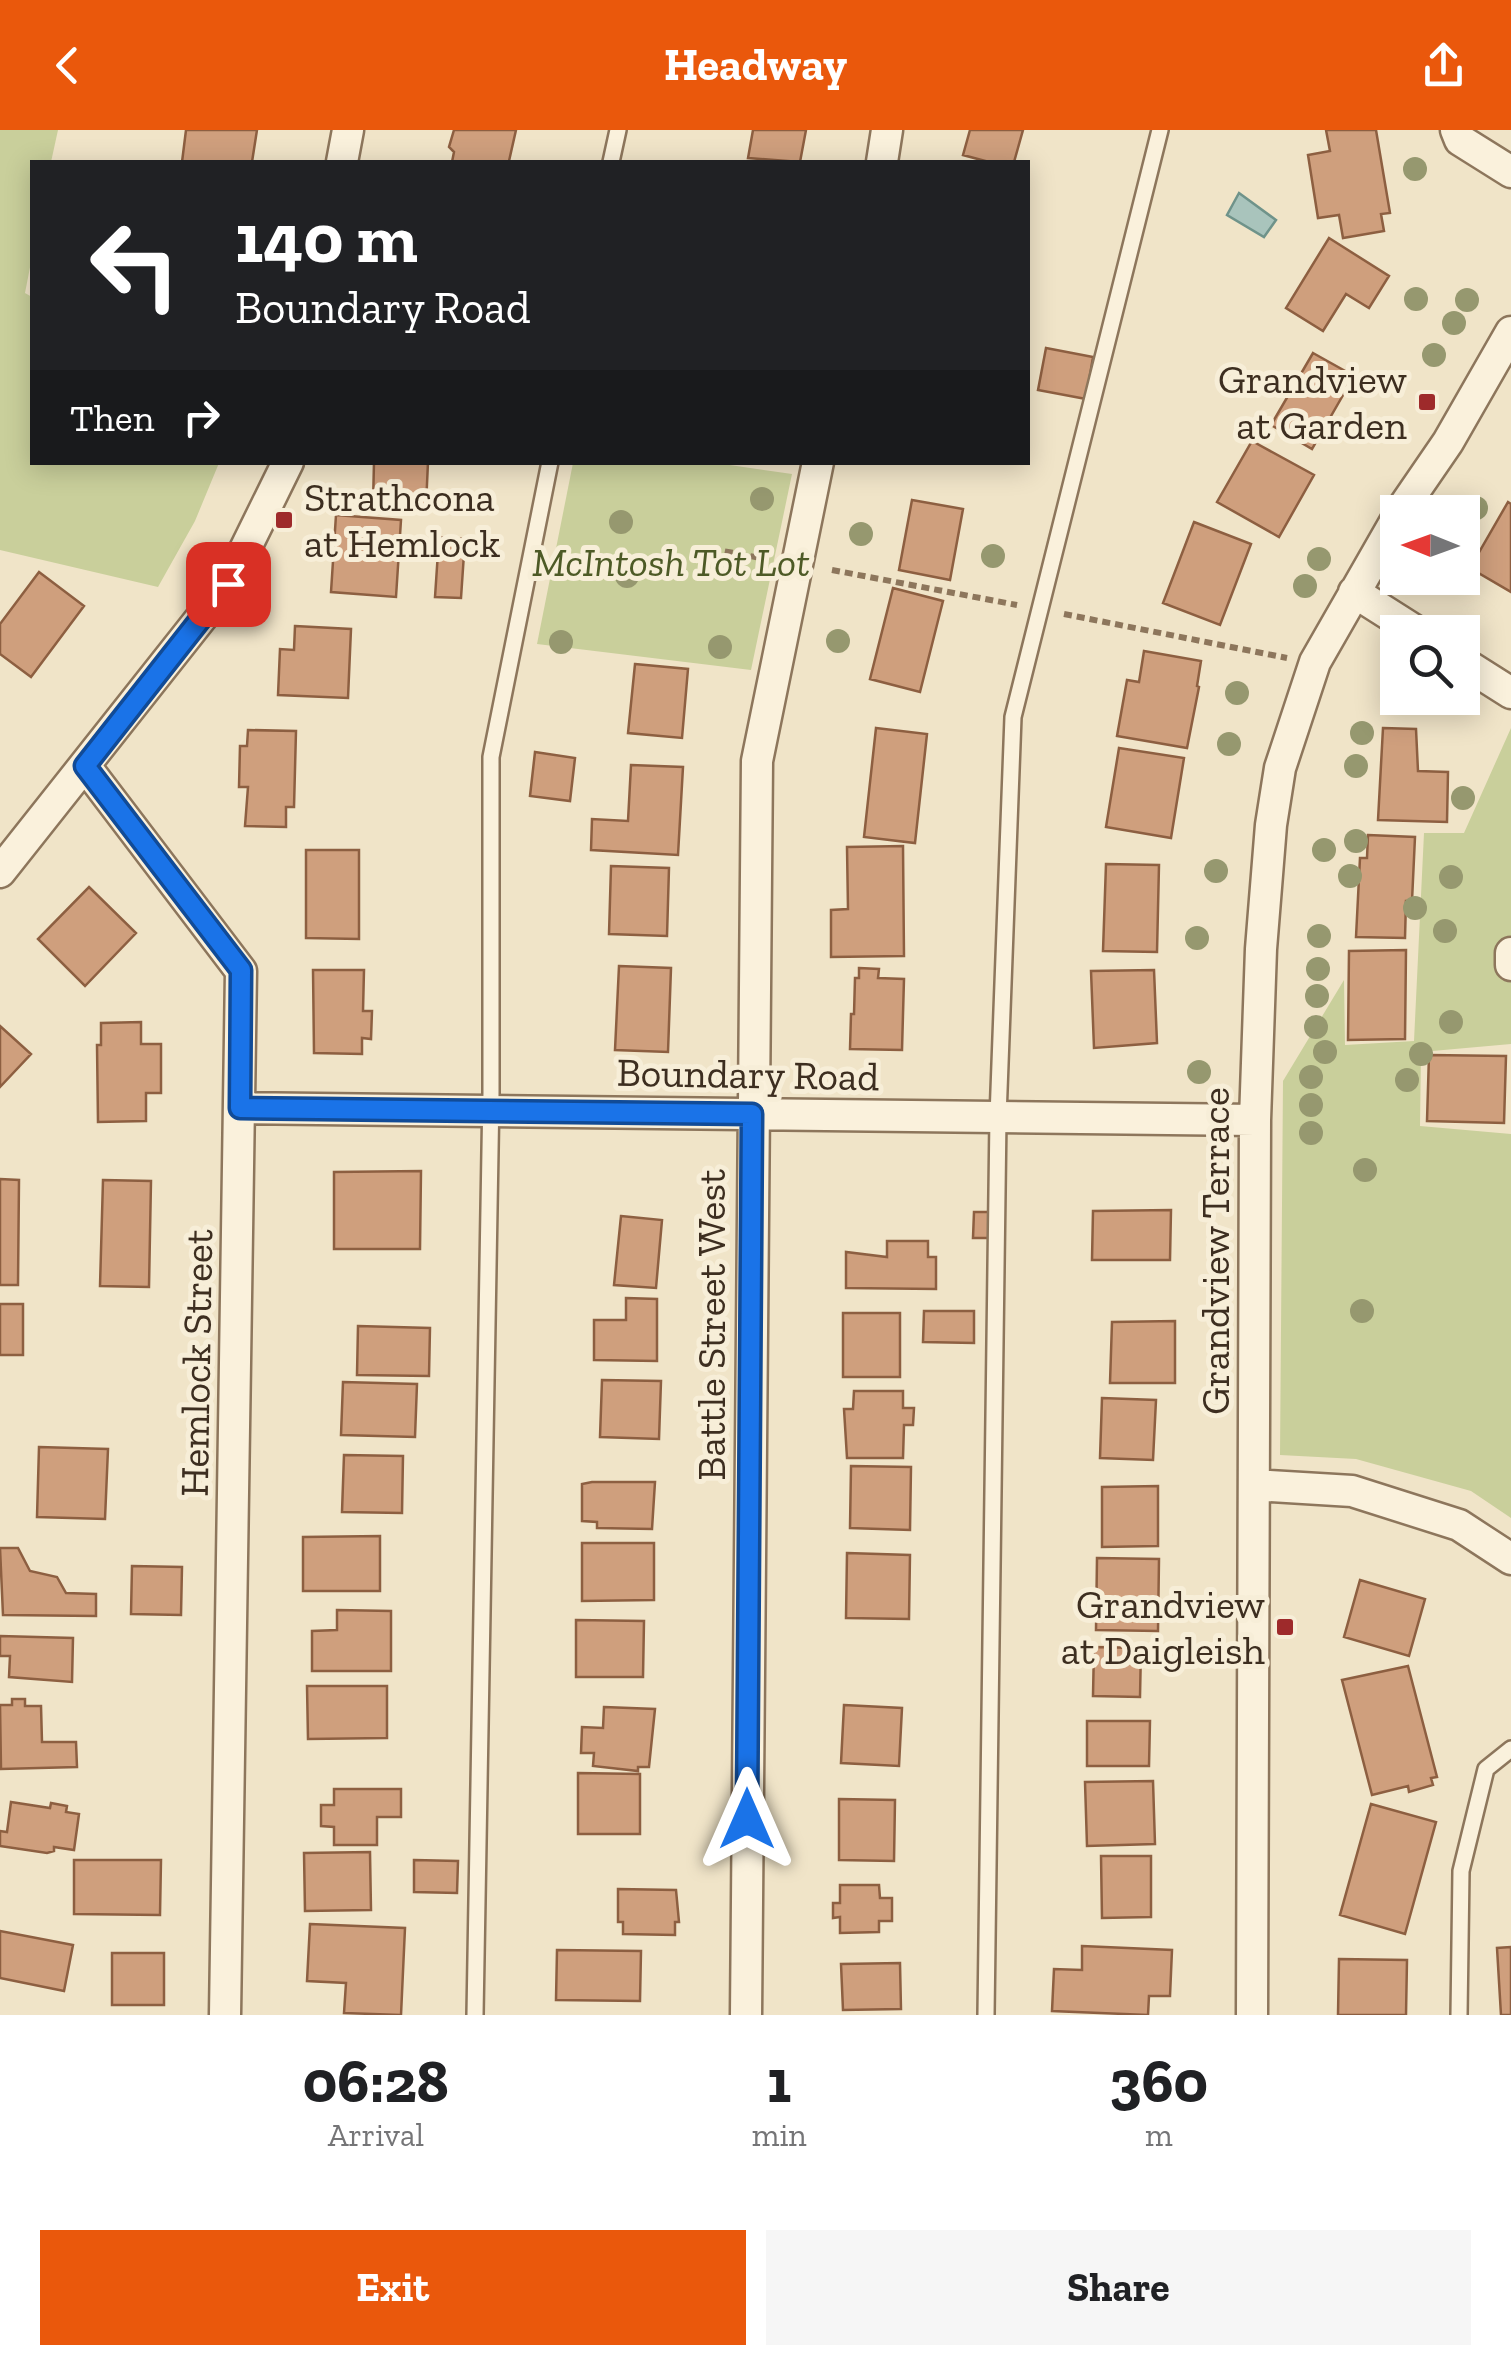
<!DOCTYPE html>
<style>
body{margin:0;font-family:"Zilla Slab",serif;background:#f6f6f6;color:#202124;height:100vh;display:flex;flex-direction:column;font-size:38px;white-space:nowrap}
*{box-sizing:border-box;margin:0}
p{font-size:32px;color:#757577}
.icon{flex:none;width:55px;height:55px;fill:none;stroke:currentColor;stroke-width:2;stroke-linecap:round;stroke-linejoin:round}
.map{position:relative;height:1885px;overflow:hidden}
.drawer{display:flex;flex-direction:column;background:#fff;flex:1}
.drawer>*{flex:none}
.hud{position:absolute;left:30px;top:30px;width:1000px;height:305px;border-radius:0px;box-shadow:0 5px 25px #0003;background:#202124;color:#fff;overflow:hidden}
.needle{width:65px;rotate:271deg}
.tools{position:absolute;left:1380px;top:365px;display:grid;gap:20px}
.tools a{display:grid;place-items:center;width:100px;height:100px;border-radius:0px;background:#fff;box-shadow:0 5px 25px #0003;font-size:50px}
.pin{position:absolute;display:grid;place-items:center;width:85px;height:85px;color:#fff;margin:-42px;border-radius:20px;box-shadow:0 5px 15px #0006}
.me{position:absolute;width:110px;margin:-55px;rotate:0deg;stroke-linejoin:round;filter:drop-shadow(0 0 8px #0008)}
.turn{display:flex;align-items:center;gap:35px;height:210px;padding:0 40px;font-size:45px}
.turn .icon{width:130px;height:130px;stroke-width:2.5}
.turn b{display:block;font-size:70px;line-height:85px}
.then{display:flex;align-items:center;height:95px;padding:0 40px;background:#0003;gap:20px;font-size:38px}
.eta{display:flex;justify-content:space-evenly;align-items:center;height:170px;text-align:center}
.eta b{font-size:60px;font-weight:700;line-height:70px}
.button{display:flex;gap:20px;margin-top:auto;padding:20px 40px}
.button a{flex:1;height:115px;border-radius:0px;background:#ea580c;color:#fff;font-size:40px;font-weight:700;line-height:115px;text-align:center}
.button a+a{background:#f6f6f6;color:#202124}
header{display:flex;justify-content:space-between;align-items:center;height:130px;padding:0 40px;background:#ea580c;color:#fff;font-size:45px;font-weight:700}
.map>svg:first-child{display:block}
.green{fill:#c9cf9b}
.water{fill:#a9c4bc;stroke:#6f938a;stroke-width:2.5}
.building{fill:#cf9f7d;stroke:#8d5f41;stroke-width:2.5}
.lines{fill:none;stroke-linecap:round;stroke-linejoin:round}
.lane-casing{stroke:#8d765c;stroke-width:20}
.street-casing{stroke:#8d765c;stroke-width:35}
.path{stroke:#8d765c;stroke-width:6;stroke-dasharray:8 5;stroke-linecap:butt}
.lane{stroke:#faf1dc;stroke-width:15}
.street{stroke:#faf1dc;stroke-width:30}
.tree{fill:#96986f}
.route-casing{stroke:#114b97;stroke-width:25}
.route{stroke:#1a73e8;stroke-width:18}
.poi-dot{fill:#9e2a2b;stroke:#f7eed8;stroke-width:4}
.labels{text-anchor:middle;stroke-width:10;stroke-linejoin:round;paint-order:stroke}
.poi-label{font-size:40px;fill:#3d2e20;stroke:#f7eed8;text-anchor:end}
.park-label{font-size:40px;font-style:italic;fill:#4d5a26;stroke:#f7eed8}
.street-label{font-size:40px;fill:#3d2e20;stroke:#f7eed8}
</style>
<header><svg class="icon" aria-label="back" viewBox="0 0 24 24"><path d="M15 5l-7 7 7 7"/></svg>Headway<svg class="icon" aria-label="share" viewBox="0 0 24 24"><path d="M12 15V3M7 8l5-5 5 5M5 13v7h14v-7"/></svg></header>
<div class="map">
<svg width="1511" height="1885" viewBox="0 0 1511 1885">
<rect width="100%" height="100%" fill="#f0e4c8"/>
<path class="green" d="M0,0h58l-7,32h-19v95l-7,36 7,4v165l187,1 -24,58 -37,66 -158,-37z
M573,333h143l76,11 -41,196 -214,-26z
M1511,598v316l-90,8 -1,74 91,8v384l-40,-27 -115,-32 -76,-4 3,-374 61,-101 1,65 69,-4 10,-208h40z"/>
<path class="water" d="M1239,63l37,27 -12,17 -37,-22z"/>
<path class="building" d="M186,0h71l-5,32h-70z
M454,0h62l-7,31 5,1h-62l2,-10 -5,-5z
M753,0h53l-6,32 -52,-4z
M970,0h53l-9,32h-25l-26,-7z
M1326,0h50l14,83 -9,1 3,17 -41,7 -4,-23 -21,3 -10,-63 22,-4z
M1329,108l60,38 -20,32 -23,-14 -23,37 -37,-23z
M1046,218l47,9 -7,42 -48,-9z
M1313,223l41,23 -42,73 -41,-24z
M1252,311l62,34 -35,62 -62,-35z
M374,332h54l-2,44 -53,-2z
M912,370l51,9 -13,71 -51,-10z
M1508,372l3,2v88l-41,-24z
M336,385l65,5 -5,77 -65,-5z
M1194,392l57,22 -31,81 -57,-22z
M439,407l26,2 -4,59 -26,-1z
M39,442l45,34 -53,71 -31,-23v-30z
M893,458l50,13 -23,91 -50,-13z
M295,496l56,3 -3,69 -70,-3 2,-46 14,1z
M1144,521l57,10 -4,25 2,1 -12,61 -70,-12 10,-56 12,2z
M635,534l53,5 -6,69 -54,-5z
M876,598l51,6 -12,109 -51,-6z
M1383,598l33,1 2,42 30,1 -1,50 -69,-2z
M248,600l48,1 -2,76h-8v20l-41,-1 3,-39h-9l1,-41h7z
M1119,618l65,10 -13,80 -65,-11z
M535,622l40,6 -5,43 -40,-5z
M631,635l52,2 -5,88 -87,-5 1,-31 36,2z
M1368,705l47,2 -3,64h-6l-1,37 -49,-1 4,-79h7z
M903,716l1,110 -73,1v-47l17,-1 -1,-62z
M306,720h53v89l-53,-1z
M1106,734l53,1 -2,87 -54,-1z
M611,736l58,2 -2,68 -58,-2z
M89,757l47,46 -51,53 -47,-47z
M1406,820l-1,89 -57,1 1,-89z
M619,836l52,2 -3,84 -53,-2z
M859,838l20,1 -1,9 26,1 -2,71 -52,-1 1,-35h3l1,-36h4z
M313,840h51l-1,41h9l-1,28 -9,-1v16l-48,-1z
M1154,840l3,73 -63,5 -3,-77z
M141,892v22h20v49h-15v28l-48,1 -1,-77h4v-22z
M0,896l31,28 -31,33z
M1429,925l77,1 -2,67 -77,-2z
M421,1041l-1,78h-86v-77z
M0,1049l19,1 -1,105h-18z
M103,1050l48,1 -2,106 -49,-1z
M1171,1080l-1,50h-78l1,-49z
M974,1082h16l-1,26h-16z
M621,1086l41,4 -6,68 -42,-3z
M887,1111h41v16h8v32l-90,-1v-36l41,5z
M626,1168l31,1v62l-63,-1v-40h32z
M0,1174h23v51h-23z
M924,1181h50v32l-51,-1z
M843,1183h57v64h-57z
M1175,1191v62h-65l2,-61z
M358,1196l72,2 -1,48 -72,-1z
M602,1250l59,1 -2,58 -59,-2z
M343,1252l74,2 -2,53 -74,-2z
M854,1261h49v17h11l-1,17h-9l-1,33h-56l-3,-49h9z
M1102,1268l54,2 -3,60 -53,-2z
M39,1317l69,2 -3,70 -68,-2z
M344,1325l59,1 -1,57 -60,-1z
M851,1336l60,1 -1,63 -60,-2z
M592,1352h63l-3,47 -55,-1v-6l-15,-1v-37z
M1158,1356v60l-56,1v-60z
M380,1406v55h-77v-54z
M582,1413h72v57l-72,1z
M0,1418h18l12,23 27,6 9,16 30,1v22l-93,-1z
M847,1423l63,2 -1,64 -63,-1z
M1097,1428l62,1 -1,72 -62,-1z
M132,1436l50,1 -1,48 -50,-1z
M1360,1450l65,19 -16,57 -65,-19z
M337,1480l54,1v60h-79v-40l25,-1z
M576,1490l68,1 -1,56h-67z
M0,1506l73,2 -1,44 -63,-5 1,-21h-10z
M1094,1517l47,1 -1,49 -47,-1z
M1408,1536l29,111 -6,1 2,7 -24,7 -1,-6 -36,9 -30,-115z
M307,1556h80v52l-79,1z
M12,1569h13v7h16l1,36h34l1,25 -76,2 -1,-64h12z
M844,1575l58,3 -3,58 -58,-3z
M604,1577l51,2 -6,58h-11v4l-45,-5 1,-13h-13l1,-26 21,1z
M1087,1591h63l-1,45h-62z
M578,1643l62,1v60h-62z
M1153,1651l2,63 -68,2 -2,-64z
M334,1659h67v28h-24v28h-43v-18l-13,-1v-21h13z
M839,1669l56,1 -1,61 -55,-1z
M11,1672l39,6 1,-5 16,3 -1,6 13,2 -5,36 -20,-3v4l-7,2 -47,-7v-15l7,1z
M1371,1674l65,18 -31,112 -65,-19z
M370,1722l1,58 -66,1 -1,-58z
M1101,1726h50v61l-49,1z
M74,1730h87l-1,55 -86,-1z
M414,1730l44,1 -1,32 -43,-1z
M840,1755h39l1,13h12v23h-13v11l-39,1v-16l-7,1v-15h7z
M618,1759l58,1 3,32h-4v13l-52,-1v-12h-5z
M310,1794l95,4 -4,87 -57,-2 2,-30 -39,-2z
M0,1801l73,14 -9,46 -64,-13z
M1082,1816l90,4 -2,46h-21l-1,19 -96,-4 2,-42 28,1z
M1511,1817v68h-10l-4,-67z
M557,1820l84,1 -1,50 -84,-1z
M112,1823h52v52h-52z
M1339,1829l68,1 -1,55h-68z
M900,1833l1,46 -58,1 -2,-46z"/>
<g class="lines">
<g class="lane-casing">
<path id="lane" d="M611,32l7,-32
M475,1885l16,-922v-336l59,-295
M986,1885l12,-898 15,-400 147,-587
M1459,1885l2,-144 25,-102 25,-20"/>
</g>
<g class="street-casing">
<path id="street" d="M1456,0l4,10 51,32
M342,32l6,-32
M882,32l5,-32
M1400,382l48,-70 63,-110
M1354,462l63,40
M1462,532l49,31
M85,636l156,205 -16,1044
M0,742l228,-288 60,-122
M1511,835v-12
M240,978l1015,12
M1254,1355l98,6 107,34 52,34
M746,1885l11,-1254 61,-299
M1252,1885l3,-895 6,-171 10,-124 9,-57 35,-106 83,-145"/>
</g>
<path class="path" d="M712,419l54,10
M832,440l185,35
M1064,484l223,44"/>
<use href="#lane" class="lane"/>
<use href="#street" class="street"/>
</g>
<g class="tree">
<circle cx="1415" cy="39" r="12"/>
<circle cx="1416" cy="169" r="12"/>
<circle cx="1467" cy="170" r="12"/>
<circle cx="1454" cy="193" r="12"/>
<circle cx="1434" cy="225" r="12"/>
<circle cx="762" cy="369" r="12"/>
<circle cx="1476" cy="378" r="12"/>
<circle cx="621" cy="392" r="12"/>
<circle cx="861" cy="404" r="12"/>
<circle cx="993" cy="426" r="12"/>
<circle cx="1319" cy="429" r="12"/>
<circle cx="627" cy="446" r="12"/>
<circle cx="1305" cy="456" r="12"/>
<circle cx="838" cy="511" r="12"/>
<circle cx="561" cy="512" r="12"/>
<circle cx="720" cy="517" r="12"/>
<circle cx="1237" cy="563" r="12"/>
<circle cx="1362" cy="603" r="12"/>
<circle cx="1229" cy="614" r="12"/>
<circle cx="1356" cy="636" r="12"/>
<circle cx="1463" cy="668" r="12"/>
<circle cx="1356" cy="711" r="12"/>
<circle cx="1324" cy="720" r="12"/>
<circle cx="1216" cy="741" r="12"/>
<circle cx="1350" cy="746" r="12"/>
<circle cx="1451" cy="747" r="12"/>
<circle cx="1415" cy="778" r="12"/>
<circle cx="1445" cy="801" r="12"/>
<circle cx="1319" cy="806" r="12"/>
<circle cx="1197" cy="808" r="12"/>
<circle cx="1318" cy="839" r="12"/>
<circle cx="1317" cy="866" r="12"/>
<circle cx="1451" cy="892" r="12"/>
<circle cx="1316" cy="897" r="12"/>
<circle cx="1325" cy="922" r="12"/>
<circle cx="1421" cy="924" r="12"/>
<circle cx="1199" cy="942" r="12"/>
<circle cx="1311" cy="947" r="12"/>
<circle cx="1407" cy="950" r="12"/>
<circle cx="1311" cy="975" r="12"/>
<circle cx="1311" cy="1003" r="12"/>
<circle cx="1365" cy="1040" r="12"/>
<circle cx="1362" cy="1181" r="12"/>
</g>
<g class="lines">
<g class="route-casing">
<path id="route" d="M228,454l-143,182 156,204 -1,138 512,6 -5,705"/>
</g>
<use href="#route" class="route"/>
</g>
<g class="poi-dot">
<rect x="1417" y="262" width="20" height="20" rx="5"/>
<rect x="274" y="380" width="20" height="20" rx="5"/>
<rect x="1275" y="1487" width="20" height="20" rx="5"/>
</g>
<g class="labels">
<g class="poi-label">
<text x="1407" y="263">Grandview<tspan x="1407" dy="46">at Garden</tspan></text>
<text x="304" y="381" text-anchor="start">Strathcona<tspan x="304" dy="46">at Hemlock</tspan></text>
<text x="1265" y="1488">Grandview<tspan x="1265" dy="46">at Daigleish</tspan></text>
</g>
<g class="park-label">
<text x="671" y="446">McIntosh Tot Lot</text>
</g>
<g class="street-label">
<text transform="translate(748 944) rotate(1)" y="14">Boundary Road</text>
<text transform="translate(1215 1121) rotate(-90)" y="14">Grandview Terrace</text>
<text transform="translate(711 1195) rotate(-90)" y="14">Battle Street West</text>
<text transform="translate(196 1233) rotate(-89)" y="14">Hemlock Street</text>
</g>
</g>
</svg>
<div class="tools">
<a><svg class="needle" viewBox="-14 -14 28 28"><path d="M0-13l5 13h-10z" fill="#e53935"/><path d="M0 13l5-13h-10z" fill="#757577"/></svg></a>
<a><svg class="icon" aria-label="search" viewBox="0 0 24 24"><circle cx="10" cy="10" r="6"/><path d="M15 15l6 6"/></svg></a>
</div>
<div class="pin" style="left:228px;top:454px;background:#d93025"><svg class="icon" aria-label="arrive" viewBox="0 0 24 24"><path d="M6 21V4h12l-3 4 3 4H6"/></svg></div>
<svg class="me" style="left:747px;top:1689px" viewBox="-20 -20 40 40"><path d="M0-17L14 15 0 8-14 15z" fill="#1a73e8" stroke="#fff" stroke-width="4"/></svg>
<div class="hud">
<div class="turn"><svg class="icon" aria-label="left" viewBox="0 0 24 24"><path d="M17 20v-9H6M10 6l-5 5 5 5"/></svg><div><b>140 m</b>Boundary Road</div></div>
<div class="then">Then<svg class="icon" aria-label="right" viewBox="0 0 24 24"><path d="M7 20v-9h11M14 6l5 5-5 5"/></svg></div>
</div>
</div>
<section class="drawer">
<div class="eta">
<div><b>06:28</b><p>Arrival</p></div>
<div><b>1</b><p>min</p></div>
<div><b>360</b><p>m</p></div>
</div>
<div class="button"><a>Exit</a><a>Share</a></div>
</section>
